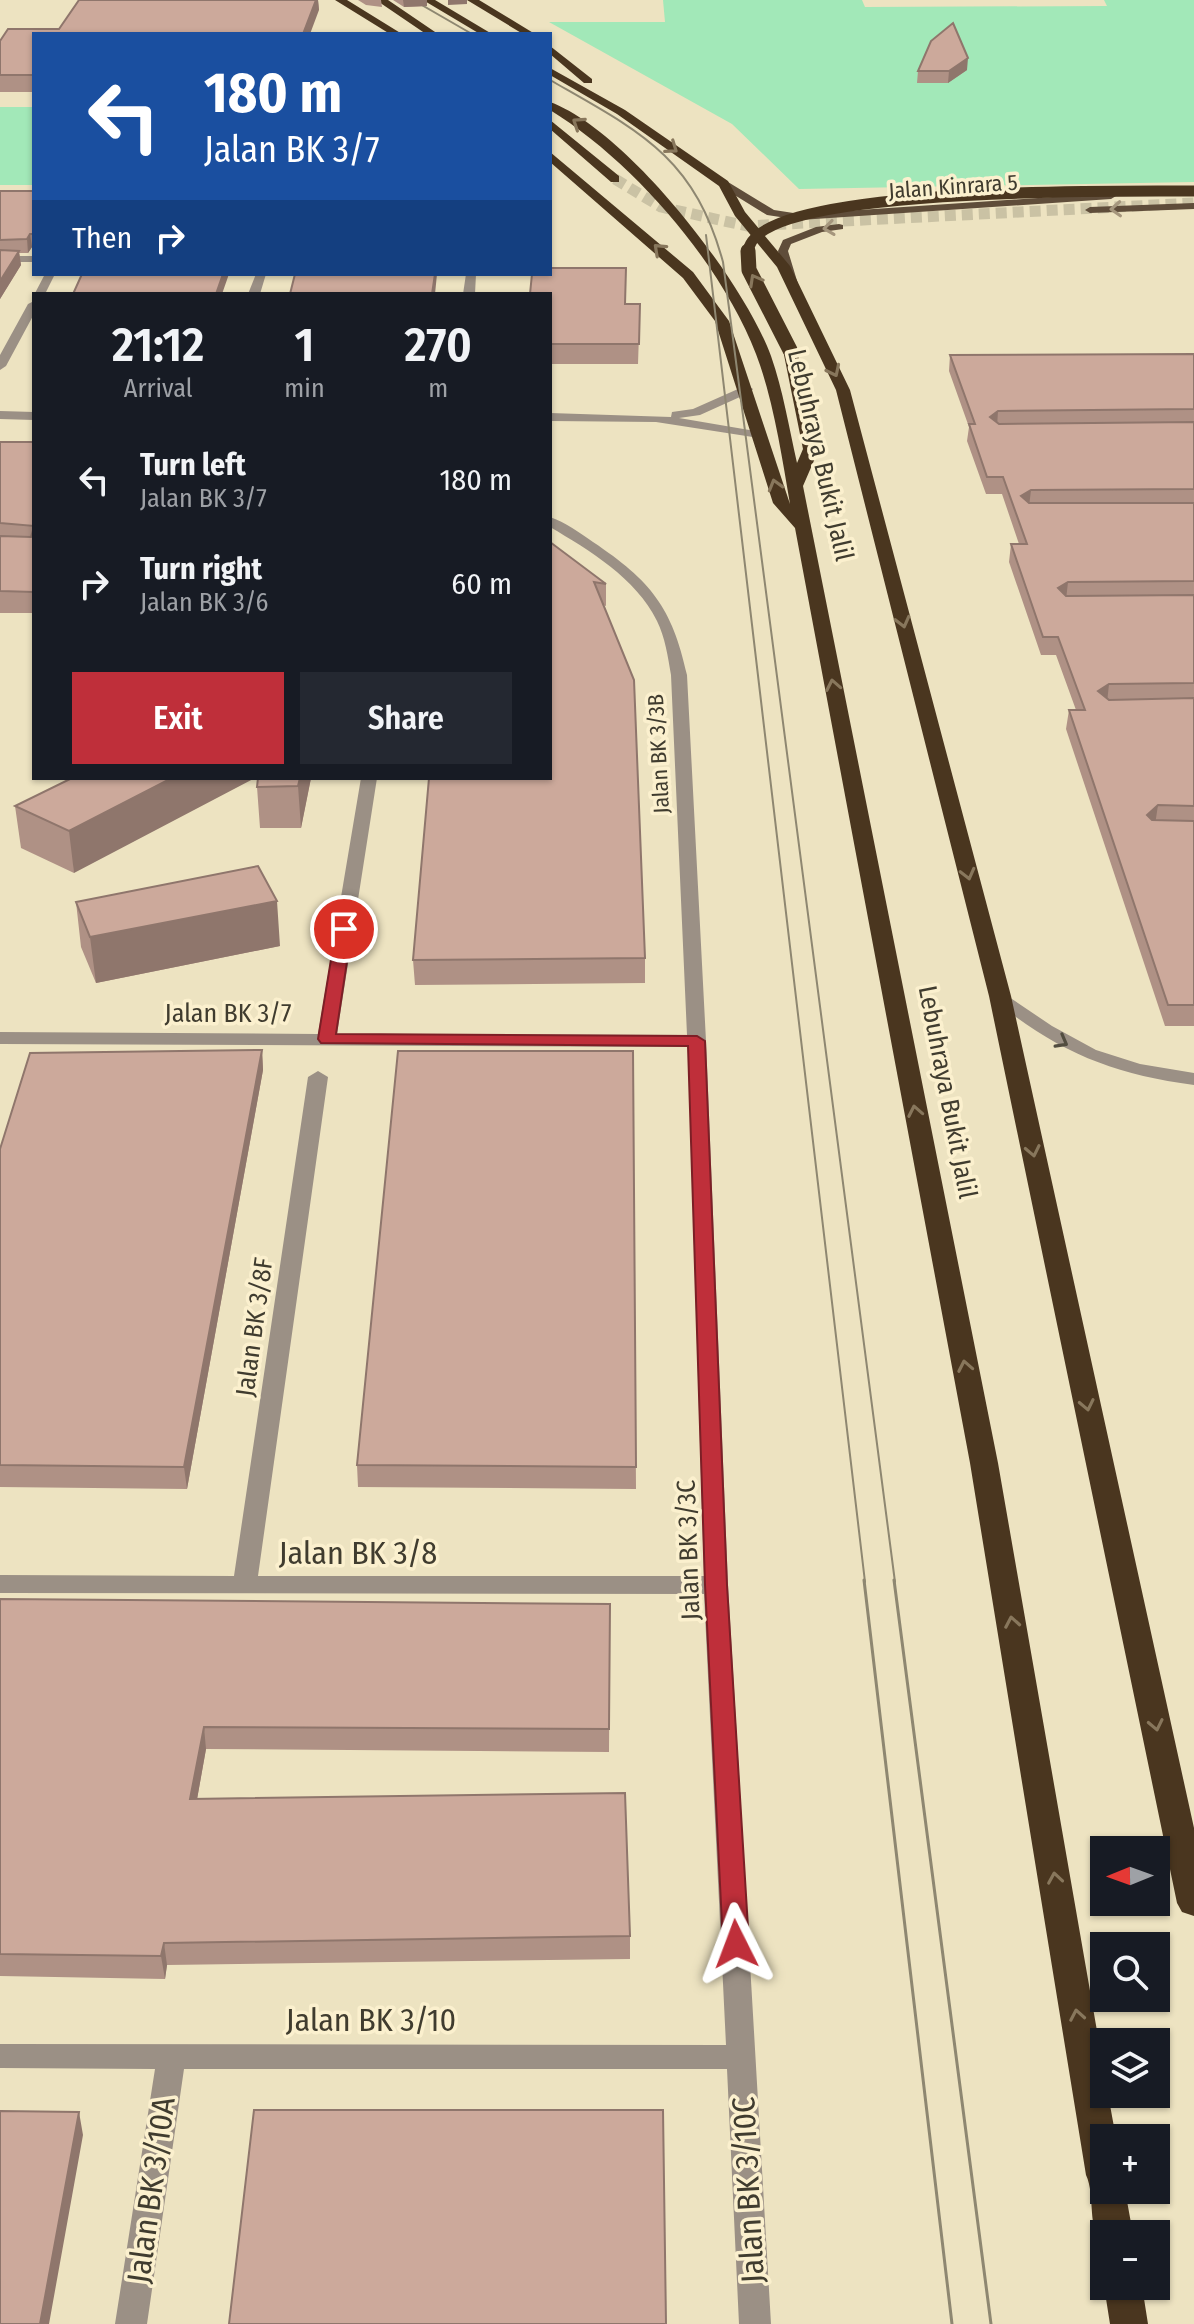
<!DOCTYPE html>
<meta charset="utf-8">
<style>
body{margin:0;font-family:"Fira Sans Condensed",sans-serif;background:#242831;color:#f1f3f6;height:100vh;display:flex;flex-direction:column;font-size:30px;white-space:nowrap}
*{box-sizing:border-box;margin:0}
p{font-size:26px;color:#9ea1a6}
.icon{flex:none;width:44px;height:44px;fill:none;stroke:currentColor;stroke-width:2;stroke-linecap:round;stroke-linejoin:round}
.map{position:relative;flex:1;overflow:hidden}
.details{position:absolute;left:32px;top:292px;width:520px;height:488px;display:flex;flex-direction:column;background:#171b24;border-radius:0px;box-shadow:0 2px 6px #0004}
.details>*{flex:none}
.top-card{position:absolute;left:32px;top:32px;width:520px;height:244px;border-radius:0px;box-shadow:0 2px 6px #0004;background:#1a4fa0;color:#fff;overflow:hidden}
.needle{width:52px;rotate:269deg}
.fabs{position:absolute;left:1090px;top:1836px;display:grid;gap:16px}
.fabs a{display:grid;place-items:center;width:80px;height:80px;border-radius:0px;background:#171b24;box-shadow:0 2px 6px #0004;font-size:40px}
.pin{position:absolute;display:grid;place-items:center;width:68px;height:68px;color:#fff;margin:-34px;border:4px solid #fff;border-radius:50%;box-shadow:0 2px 8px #0007}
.me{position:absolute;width:88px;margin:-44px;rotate:357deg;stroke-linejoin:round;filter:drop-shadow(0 0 6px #0008)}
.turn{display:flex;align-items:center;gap:28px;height:168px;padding:0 40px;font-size:36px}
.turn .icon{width:104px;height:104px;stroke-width:2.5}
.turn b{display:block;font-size:56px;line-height:68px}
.then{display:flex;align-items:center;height:76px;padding:0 40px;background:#0003;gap:16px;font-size:30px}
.eta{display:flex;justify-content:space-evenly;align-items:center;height:136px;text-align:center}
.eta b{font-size:48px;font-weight:600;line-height:56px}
.cta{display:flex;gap:16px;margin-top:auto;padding:16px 40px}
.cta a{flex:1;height:92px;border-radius:0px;background:#bf2f3a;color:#fff;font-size:32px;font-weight:600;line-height:92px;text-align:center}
.cta a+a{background:#242831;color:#f1f3f6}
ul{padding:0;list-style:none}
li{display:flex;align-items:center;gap:24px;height:104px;padding:0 40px}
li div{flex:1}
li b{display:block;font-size:30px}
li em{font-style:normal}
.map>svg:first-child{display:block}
.green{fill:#a2e8b8}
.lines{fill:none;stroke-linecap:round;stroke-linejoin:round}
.highway-tunnel{stroke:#cac2a4;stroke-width:11;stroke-dasharray:11 6;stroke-linecap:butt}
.minor{fill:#9b9085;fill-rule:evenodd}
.major{fill:#5f4d3a;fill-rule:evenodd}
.highway{fill:#4a361f;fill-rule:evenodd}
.tram-far1{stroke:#8e8771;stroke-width:2}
.tram{stroke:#8e8771;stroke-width:3}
.highway-bridge-far1{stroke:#4a361f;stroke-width:11}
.highway-bridge{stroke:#4a361f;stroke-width:15}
.wall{fill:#af9185}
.shaded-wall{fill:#8f766c}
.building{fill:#cca99b;stroke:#8f766c;stroke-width:2}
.oneway{stroke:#88775c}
.oneway2{stroke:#a5967d}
.oneway3{stroke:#524d40}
.route{fill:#bf2f3a;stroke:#7c1f26;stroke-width:2}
.labels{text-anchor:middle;stroke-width:7;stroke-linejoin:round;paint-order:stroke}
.far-street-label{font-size:22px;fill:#403c2f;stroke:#fbf0ce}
.street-label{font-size:26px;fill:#403c2f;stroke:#fbf0ce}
.near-street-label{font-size:32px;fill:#403c2f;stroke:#fbf0ce}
</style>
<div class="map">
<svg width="1194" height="2324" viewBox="0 0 1194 2324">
<rect width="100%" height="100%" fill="#ede3c1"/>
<path class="green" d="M663,0h199l3,7 242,-1 -3,-6h90v182l-395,7 -67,-65 -183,-102h116z
M0,107h34v78h-34z"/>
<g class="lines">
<path class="highway-tunnel" d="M615,179l46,28 86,19 447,-23"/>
<path class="minor" d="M0,256h34v6h-34z
M45,274h10l-10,20 -11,1z
M256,274h10l-6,20h-12z
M466,274h10l-1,20h-12z
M34,301v13l-28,52 -6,4v-15l28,-51z
M747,385l6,4 -2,3 -51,23 -21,3 82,14 4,1v6l-109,-17 -106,-1v-8l121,4 1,-5 21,-3z
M0,411l34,1v8l-34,-1z
M550,517c15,5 30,16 43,25 58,39 79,65 94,133l19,366 22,544 43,739h-32l-12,-255h-543l-37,255h-32l40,-255 -155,-1v-24l726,1 -22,-451 -704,-1v-18l234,1 74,-499 10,-6 10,6 -70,499h446l-16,-529 -688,-3v-12l318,2 43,-256h16l-40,256 350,1 -16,-360c-3,-18 -6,-38 -14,-54 -21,-43 -68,-71 -107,-94z
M1000,991l52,35 44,24 44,14 54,9v12c-82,-11 -136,-33 -200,-85l-3,-4z"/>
<path class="major" d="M720,182h8l46,28 26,4 311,-21 5,3 -5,3 -311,21 -33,-5 -47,-29z
M1194,203v6l-104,4 -5,-3 5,-3z
M839,224l4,1v4l-21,3 -31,12 -3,7 10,33 -10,2 -10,-35 5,-11 33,-13z"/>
<path class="highway" d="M335,0h12l55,34h-12z
M376,0h12l50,34h-12z
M423,0h12l57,34h-12z
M467,0h12l56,34h-12z
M550,46l42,33v4h-8l-34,-29z
M550,68l75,42 103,71 17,31 45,54 60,124 161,606 183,832v88l-12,-4 -5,-9 -188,-907 -153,-606 -59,-123 -42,-51 -16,-30 -102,-72 -67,-39z
M550,102c77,28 193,178 221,254 12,34 18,72 26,107l6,-14 -20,-99 7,-4 7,4 22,99 -16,37 195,977 106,608v23h4l8,44h-12v52h21l8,44h-29v13c-18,-18 -8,-51 -18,-72l-116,-712 -175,-935 -22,-25 -58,-182 -32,-43 -133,-116v-10l143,120 36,49 61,183c-8,-47 -17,-106 -34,-150 -35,-91 -123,-193 -206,-244z
M550,120l69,56v6h-8l-61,-53z
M1104,2286h38l6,38h-38z"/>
<path class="tram-far1" d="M413,0l59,34
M550,80c89,51 144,76 173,182l172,1320
M706,235l159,1347"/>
<path class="tram" d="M864,1580l88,744
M894,1580l97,744"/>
<path class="highway-bridge-far1" d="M748,253c1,-70 389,-61 446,-62"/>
<path class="highway-bridge" d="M748,251l1,19 41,80"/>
</g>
<path class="wall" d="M79,0h239l1,10 -285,24v58h-34v-51l59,-12z
M358,0h23l1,7 -16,-2z
M393,0h34v6l-23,1z
M967,70l-19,13h-31l1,-12z
M0,191h34v56h-2l-4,6h-9l2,12 -21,34z
M550,294l75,10h15l-2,60h-88z
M1194,354v672h-29l-99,-297 3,-19h7l-20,-55h-15l-32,-93 2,-18h8l-17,-50h-16l-19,-53 2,-14 -20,-56 1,-16z
M0,442h34v171h-34z
M550,542l56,42v22l-3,-1 42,353v25l-230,2 -2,-25z
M72,778l2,95 -53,-25 -6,-42z
M311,778l-10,50h-41l-3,-41z
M76,902l204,44 -184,37 -15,-36z
M262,1050l1,20 -76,419 -187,-2v-338z
M633,1051l3,438 -278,-2 -1,-22z
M0,1599l610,5 -1,148 -403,-3 -9,50 433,137v23l-463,6 -2,14 -165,-3z"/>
<path class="shaded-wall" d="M316,0h2l1,10 -9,24h-7z
M403,0h24v6l-23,1z
M448,0h19v4l-19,1z
M968,58l-1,12 -19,13 1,-12z
M30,234l2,13 -4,6 -1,-14z
M19,251l2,14 -21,34v-18z
M223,274h6l-7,20h-6z
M435,274h2l-2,20h-3z
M998,411l-1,16 -7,-10z
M1031,490l-2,17 -8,-11z
M1068,582l-2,18 -8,-12z
M1109,684l-2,19 -9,-12z
M172,778h83l-181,95 -5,-42z
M300,778h11l-10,50 -3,-42z
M1158,805l-3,20 -8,-10z
M277,901l3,45 -184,37 -6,-46z
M262,1050l1,20 -76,419 -3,-22z
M204,1727l2,22 -13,73 -3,-23z
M164,1943l3,22 -2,14 -4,-23z
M79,2112l4,23 -34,189h-9z"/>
<path class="building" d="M79,0h237l-13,34h-269v41h-34v-34l8,-12h51z
M953,23l15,35 -19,13h-31l13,-30z
M0,191h34v43h-4l-3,5 -27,1z
M0,250l19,1 -19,30z
M550,268h76l-1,36h15l-1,40h-89v-50h-20l2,-20h18z
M82,274h141l-7,20h-143z
M295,274h140l-3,20h-142z
M1194,354v55l-196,2 -8,6 9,7 195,-2v67l-163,1 -10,6 8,7h165v78l-126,1 -10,6 8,8 128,-1v88l-85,1 -11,7 11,9 85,-2v108l-36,-1 -11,10 5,5 42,1v184h-26l-99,-295h16l-27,-73h-15l-32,-93h16l-24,-67h-16l-18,-53h6l-25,-69z
M0,442h34v84l-34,-3z
M34,527v65l-34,-1v-55l31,1z
M550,542l56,42 -12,-2 40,98 11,278 -232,2 16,-182h121z
M72,778h100l-103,53 -54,-25z
M258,778h42l-2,8 -41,1z
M258,866l19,35 -187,36 -14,-35z
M262,1050l-78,417 -184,-2v-316l30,-96z
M398,1051h235l3,416 -279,-2z
M0,1599l610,5 -1,125 -405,-2 -14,72 435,-6 5,143 -466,7 -3,13 -161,-2z
M254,2110h409l3,214h-437z
M0,2111l79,1 -39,212h-40z"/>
<defs><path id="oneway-chevron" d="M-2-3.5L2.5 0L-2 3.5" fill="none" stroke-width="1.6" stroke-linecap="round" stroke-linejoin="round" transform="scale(2)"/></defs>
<g class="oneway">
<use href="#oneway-chevron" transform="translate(578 123) rotate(-146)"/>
<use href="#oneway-chevron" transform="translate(672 148) rotate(35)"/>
<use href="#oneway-chevron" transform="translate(659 249) rotate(-137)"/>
<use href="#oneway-chevron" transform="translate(755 280) rotate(-119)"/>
<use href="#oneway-chevron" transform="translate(834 371) rotate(64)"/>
<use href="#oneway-chevron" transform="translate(775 485) rotate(-106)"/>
<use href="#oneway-chevron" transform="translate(903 622) rotate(76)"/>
<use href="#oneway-chevron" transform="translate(833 685) rotate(-101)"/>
<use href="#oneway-chevron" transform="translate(968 874) rotate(76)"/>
<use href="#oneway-chevron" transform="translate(915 1111) rotate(-101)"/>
<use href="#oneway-chevron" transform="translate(1033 1151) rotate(78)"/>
<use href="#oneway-chevron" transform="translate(965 1366) rotate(-101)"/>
<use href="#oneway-chevron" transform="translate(1087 1405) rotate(78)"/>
<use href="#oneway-chevron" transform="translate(1012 1622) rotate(-100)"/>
<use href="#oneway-chevron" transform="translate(1156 1725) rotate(78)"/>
<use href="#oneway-chevron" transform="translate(1055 1878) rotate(-99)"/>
<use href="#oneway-chevron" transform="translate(1077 2015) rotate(-100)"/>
</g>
<g class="oneway2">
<use href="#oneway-chevron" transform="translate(1116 209) rotate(177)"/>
<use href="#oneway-chevron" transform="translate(829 228) rotate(172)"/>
</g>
<use class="oneway3" href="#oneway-chevron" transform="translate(1062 1042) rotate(29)"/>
<path class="route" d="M344,924l8,5 -16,105 361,2 8,5 22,544 22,359 -4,7 -9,3 -9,-3 -4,-7 -18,-359 -17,-539 -367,-3 -3,-4 18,-110z"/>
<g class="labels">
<g class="far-street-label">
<text transform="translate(953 186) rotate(-4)" y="8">Jalan Kinrara 5</text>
<text transform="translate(658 754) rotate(-93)" y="8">Jalan BK 3/3B</text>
</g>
<g class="street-label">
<text transform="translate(821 455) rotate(77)" y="9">Lebuhraya Bukit Jalil</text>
<text x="228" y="1022">Jalan BK 3/7</text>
<text transform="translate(948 1092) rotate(79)" y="9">Lebuhraya Bukit Jalil</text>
<text transform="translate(254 1327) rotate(-82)" y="9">Jalan BK 3/8F</text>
<text transform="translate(688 1550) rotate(-92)" y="9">Jalan BK 3/3C</text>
</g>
<g class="near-street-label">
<text x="358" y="1564">Jalan BK 3/8</text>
<text x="371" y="2031">Jalan BK 3/10</text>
<text transform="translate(151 2190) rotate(-82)" y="11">Jalan BK 3/10A</text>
<text transform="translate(748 2190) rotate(-93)" y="11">Jalan BK 3/10C</text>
</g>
</g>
</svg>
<div class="fabs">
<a><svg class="needle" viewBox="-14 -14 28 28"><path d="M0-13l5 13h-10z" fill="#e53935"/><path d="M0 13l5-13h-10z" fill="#9ea1a6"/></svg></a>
<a><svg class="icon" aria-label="search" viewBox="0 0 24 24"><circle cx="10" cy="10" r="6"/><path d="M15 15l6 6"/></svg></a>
<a><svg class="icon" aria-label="layers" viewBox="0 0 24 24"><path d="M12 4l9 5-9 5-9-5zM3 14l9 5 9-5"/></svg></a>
<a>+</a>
<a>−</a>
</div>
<div class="pin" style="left:344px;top:929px;background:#d93025"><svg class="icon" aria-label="arrive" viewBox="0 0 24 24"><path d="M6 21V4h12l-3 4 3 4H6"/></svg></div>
<svg class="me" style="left:736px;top:1944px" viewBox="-20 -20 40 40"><path d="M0-17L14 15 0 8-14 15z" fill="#bf2f3a" stroke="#fff" stroke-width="4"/></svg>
<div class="top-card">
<div class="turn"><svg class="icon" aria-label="left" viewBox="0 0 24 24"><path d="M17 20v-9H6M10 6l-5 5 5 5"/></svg><div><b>180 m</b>Jalan BK 3/7</div></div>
<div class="then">Then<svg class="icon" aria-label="right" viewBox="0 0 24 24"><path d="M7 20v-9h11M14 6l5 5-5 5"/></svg></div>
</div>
<section class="details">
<div class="eta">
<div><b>21:12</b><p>Arrival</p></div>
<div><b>1</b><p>min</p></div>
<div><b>270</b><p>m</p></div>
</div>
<ul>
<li><svg class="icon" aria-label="left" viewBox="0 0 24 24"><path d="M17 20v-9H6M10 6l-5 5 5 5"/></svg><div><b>Turn left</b><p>Jalan BK 3/7</p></div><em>180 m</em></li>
<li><svg class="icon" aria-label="right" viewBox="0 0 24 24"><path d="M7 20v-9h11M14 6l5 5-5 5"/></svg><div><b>Turn right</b><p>Jalan BK 3/6</p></div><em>60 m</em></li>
</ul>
<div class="cta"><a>Exit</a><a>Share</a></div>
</section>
</div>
